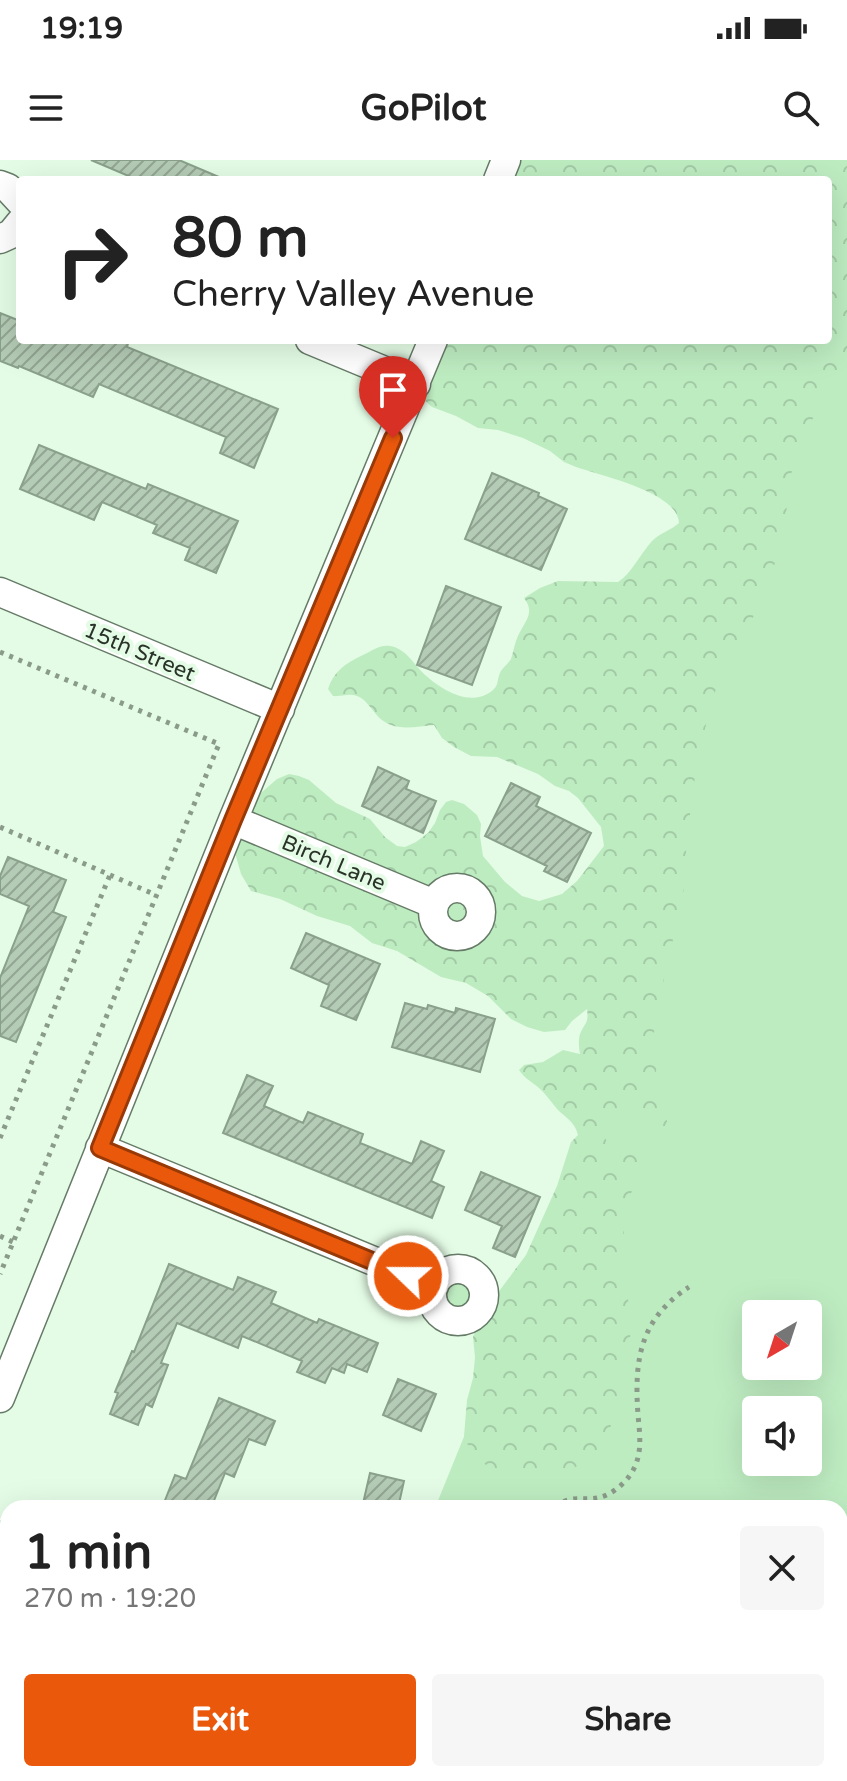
<!DOCTYPE html>
<meta charset="utf-8">
<style>
body{margin:0;font-family:"Varela Round",sans-serif;background:#f6f6f6;color:#222;height:100vh;display:flex;flex-direction:column;font-size:30px;white-space:nowrap}
*{box-sizing:border-box;margin:0}
p{font-size:26px;color:#767676}
.icon{flex:none;width:44px;height:44px;fill:none;stroke:currentColor;stroke-width:2;stroke-linecap:round;stroke-linejoin:round}
.map{position:relative;flex:1;overflow:hidden}
.sheet{position:absolute;left:0px;top:1340px;width:848px;height:282px;display:flex;flex-direction:column;background:#fff;border-radius:24px 24px 0 0;box-shadow:0 8px 32px #0002}
.sheet>*{flex:none}
.top-card{position:absolute;left:16px;top:16px;width:816px;height:168px;border-radius:8px;box-shadow:0 8px 32px #0002;background:#fff;color:#222;overflow:hidden}
.needle{width:52px;rotate:219deg}
.buttons{position:absolute;left:742px;top:1140px;display:grid;gap:16px}
.buttons a{display:grid;place-items:center;width:80px;height:80px;border-radius:8px;background:#fff;box-shadow:0 8px 32px #0002;font-size:40px}
.pin{position:absolute;display:grid;place-items:center;width:68px;height:68px;color:#fff;margin:-82px -34px;border-radius:50% 50% 50% 0;rotate:-45deg;box-shadow:0 0 8px #0007}
.pin .icon{rotate:45deg}
.me{position:absolute;width:88px;margin:-44px;rotate:292deg;stroke-linejoin:round;filter:drop-shadow(0 0 6px #0008)}
.turn{display:flex;align-items:center;gap:28px;height:168px;padding:0 24px;font-size:36px}
.turn .icon{width:104px;height:104px;stroke-width:2.5}
.turn b{display:block;font-size:56px;line-height:68px}
.round{display:grid;place-items:center;flex:none;width:84px;height:84px;border-radius:8px;background:#f6f6f6}
.head{display:flex;align-items:center;justify-content:space-between;height:136px;padding:0 24px}
h1{font-size:48px;font-weight:700;line-height:60px}
.button{display:flex;gap:16px;margin-top:auto;padding:16px 24px}
.button a{flex:1;height:92px;border-radius:8px;background:#ea580c;color:#fff;font-size:32px;font-weight:700;line-height:92px;text-align:center}
.button a+a{background:#f6f6f6;color:#222}
.status{display:flex;justify-content:space-between;align-items:center;height:56px;padding:0 40px;background:#fff;direction:ltr}
.status svg{height:22px;fill:currentColor}
header{display:flex;justify-content:space-between;align-items:center;height:104px;padding:0 24px;background:#fff;font-size:36px;font-weight:700}
.map>svg:first-child{display:block}
.green{fill:#beecc1;fill-rule:evenodd}
.forest{fill:url(#forest-crowns)}
.building{fill:url(#building-hatch);stroke:#8aa08b;stroke-width:2}
.lines{fill:none;stroke-linecap:round;stroke-linejoin:round}
.minor-casing{stroke:#667b67;stroke-width:31}
.major-casing{stroke:#fff;stroke-width:39}
.path{stroke:#8a9b8a;stroke-width:5;stroke-dasharray:4 6;stroke-linecap:butt}
.minor{stroke:#fff;stroke-width:28}
.major{stroke:#a2d3a7;stroke-width:36}
.route-casing{stroke:#983908;stroke-width:20}
.route{stroke:#ea580c;stroke-width:14}
.labels{text-anchor:middle;stroke-width:8;stroke-linejoin:round;paint-order:stroke}
.street-label{font-size:22px;fill:#2a332a;stroke:#e4fce5}
</style>
<div class="status"><b>19:19</b><svg viewBox="0 0 49 12"><path d="M0 12V9h3v3zM5 12V6h3v6zM10 12V3h3v9zM15 12V0h3v12zM26 1h20v11H26zM47 4h2v5h-2z"/></svg></div>
<header><svg class="icon" aria-label="menu" viewBox="0 0 24 24"><path d="M4 6h16M4 12h16M4 18h16"/></svg>GoPilot<svg class="icon" aria-label="search" viewBox="0 0 24 24"><circle cx="10" cy="10" r="6"/><path d="M15 15l6 6"/></svg></header>
<div class="map">
<svg width="847" height="1621" viewBox="0 0 847 1621">
<defs>
<pattern id="forest-crowns" width="20" height="18" patternUnits="userSpaceOnUse" patternTransform="scale(2)"><rect width="20" height="18" fill="#beecc1"/><path d="M2 6a3 3 0 1 1 6 0M12 15a3 3 0 1 1 6 0" fill="none" stroke="#a3cba6"/></pattern>
<pattern id="building-hatch" width="6" height="6" patternUnits="userSpaceOnUse" patternTransform="scale(2)"><rect width="6" height="6" fill="#b4cbb5"/><path d="M-1 1l2-2M0 6l6-6M5 7l2-2" fill="none" stroke="#93a593"/></pattern>
</defs>
<rect width="100%" height="100%" fill="#e4fce5"/>
<path class="green" d="M847,0v1575l-7,-4v-223h-405l155,-382 114,-616 124,-170v-160zM756,1154h52v52h-52zM756,1250h52v52h-52z
M436 1136a22 22 0 1 1 44 0a22 22 0 1 1-44 0Z"/>
<path class="forest" d="M514,0h333v206l-35,54 -21,54 -8,64 -20,62 -43,74 -22,80 -11,83 -4,62 -17,69 -13,70 4,29 -3,12 1,13 10,19 2,10 -2,9 -5,3 -16,-2 -18,-21c-6,2 -13,4 -17,10 -7,10 -5,29 9,32 12,3 18,-7 31,0v7l-13,22 -6,15 -8,14 2,19 -2,48 9,34 -1,31 -9,18 -3,42 -11,36 -18,21 -22,13 -38,6 -26,-4 -17,-9 -16,-15 -6,-14 3,-36 6,-22 2,-21 -2,-20 9,-23 44,-59 31,-69 14,-44 7,-7c-3,-13 -12,-17 -21,-26 -6,-7 -11,-15 -18,-21 -7,-6 -15,-10 -20,-18l5,-5 19,-3 20,-12 17,4c-1,-6 -2,-14 0,-20 5,-12 9,-10 7,-25l-15,12 -7,9 -21,2 -17,-5 -16,-8 -23,-23 -22,-13 -25,-6 -44,-26 -25,-8 -22,-17 -33,-10 -37,-17 -29,-8 -10,-17 -6,-21 16,-47 11,-14 15,-13 12,-5 10,2 10,4 27,23 34,16 15,18 12,9 8,1 11,-5 12,-9 7,-10 5,-13 6,-8 6,-2 12,4 13,11 4,9 -1,12 3,20 22,26 17,14 17,5 23,-7 15,-13 27,-35 -3,-19 -23,-29 -9,-7 -14,-5 -17,-12 -41,-17 -26,-1 -17,-9 -12,-9 -8,-13c-21,2 -44,8 -59,-12 -5,-6 -10,-14 -18,-17 -8,-3 -16,1 -24,0l-5,-7c5,-17 18,-26 33,-33 9,-4 19,-12 29,-10 15,2 23,17 33,27 17,16 48,36 70,17 6,-5 4,-11 7,-17 2,-5 8,-9 11,-14 2,-6 3,-12 5,-18 6,-18 21,-26 8,-43l16,-10 18,-7 60,1c14,-9 22,-28 34,-41 8,-8 19,-11 27,-18 -1,-31 -78,-47 -103,-56l-12,-5 -14,-11 -27,-13 -25,-8 -20,-2 -22,-12 -24,-9 -8,-7 -4,-10 25,-50h383v-160h-323z"/>
<path class="building" d="M91,0h88l47,20h-88z
M0,153l20,8v19h109l-2,7 151,62 -24,59 -34,-15 6,-16 -127,-53 -6,13 -74,-31 -1,2 -18,-7z
M39,285l107,44 2,-5 90,37 -22,52 -31,-13 5,-12 -37,-15 4,-8 -55,-23 -8,18 -74,-31z
M492,313l47,20 -1,3 29,13 -26,61 -76,-31z
M446,426l55,21 -29,78 -55,-20z
M378,607l31,14 -3,8 30,12 -13,32 -61,-27z
M511,623l29,14 -4,9 55,27 -24,49 -23,-11 3,-5 -62,-30z
M8,697l58,23 -13,32 13,5 -50,125 -16,-6v-58l29,-72 -29,-12v-18z
M306,773l74,31 -24,56 -35,-14 8,-21 -38,-17z
M405,843l22,6 1,-4 27,8 1,-5 39,11 -15,53 -88,-25z
M247,915l26,11 -9,20 39,17 5,-11 55,22 -3,9 52,21 9,-23 23,10 -13,30 13,6 -12,31 -209,-85z
M481,1012l59,25 -25,60 -22,-9 9,-22 -37,-16z
M169,1104l64,26 5,-13 38,15 -5,11 46,20 2,-4 59,24 -11,29 -20,-8 -3,9 -12,-5 -7,15 -28,-11 5,-11 -60,-25 -4,12 -61,-25 -16,40 7,2 -16,42 -6,-3 -8,21 -28,-11 8,-21 -3,-1 17,-41 2,1z
M398,1219l38,15 -15,37 -38,-16z
M219,1238l56,23 -10,24 -16,-6 -15,38 -9,-4 -14,35h-49l13,-33 11,4z
M370,1313l34,8 -6,27h-36z"/>
<g class="lines">
<g class="minor-casing">
<path id="minor" d="M498,20l8,-20
M0,25l8,3 12,13
M0,79l11,-5 9,-11
M310,180l106,44
M0,432l280,117
M233,660l201,84
M433 752a24 24 0 1 1 48 0a24 24 0 1 1-48 0Z
M100,988l334,138
M432 1135a26 26 0 1 1 52 0a26 26 0 1 1-52 0Z
M0,1238l233,-578 200,-480
M65,1621l3,-7
M415,1621l4,-7"/>
</g>
<g class="major-casing">
<path id="major" d="M0,1378l8,4
M499,1614l15,7"/>
</g>
<path class="path" d="M0,492l219,92 -219,530
M0,667l156,68
M0,978l110,-263
M0,1076l13,6
M556,1348c12,-15 29,-6 45,-11 11,-3 23,-13 29,-22 13,-18 10,-39 8,-60 -4,-56 2,-96 51,-128
M840,1517l7,2"/>
<use href="#minor" class="minor"/>
<use href="#major" class="major"/>
</g>
<g class="lines">
<g class="route-casing">
<path id="route" d="M393,278l-160,382 -133,328 308,128"/>
</g>
<use href="#route" class="route"/>
</g>
<g class="labels">
<g class="street-label">
<text transform="translate(140 491) rotate(23)" y="8">15th Street</text>
<text transform="translate(334 702) rotate(23)" y="8">Birch Lane</text>
</g>
</g>
</svg>
<div class="buttons">
<a><svg class="needle" viewBox="-14 -14 28 28"><path d="M0-13l5 13h-10z" fill="#e53935"/><path d="M0 13l5-13h-10z" fill="#767676"/></svg></a>
<a><svg class="icon" aria-label="sound" viewBox="0 0 24 24"><path d="M4 9h4l5-4v14l-5-4H4zM17 9q2 3 0 6"/></svg></a>
</div>
<div class="pin" style="left:393px;top:278px;background:#d93025"><svg class="icon" aria-label="arrive" viewBox="0 0 24 24"><path d="M6 21V4h12l-3 4 3 4H6"/></svg></div>
<svg class="me" style="left:408px;top:1116px" viewBox="-20 -20 40 40"><circle r="17" fill="#ea580c" stroke="#fff" stroke-width="3"/><path d="M0-11L8 9 0 5-8 9z" fill="#fff"/></svg>
<div class="top-card">
<div class="turn"><svg class="icon" aria-label="right" viewBox="0 0 24 24"><path d="M7 20v-9h11M14 6l5 5-5 5"/></svg><div><b>80 m</b>Cherry Valley Avenue</div></div>
</div>
<section class="sheet">
<div class="head"><div><h1>1 min</h1><p>270 m · 19:20</p></div><a class="round"><svg class="icon" aria-label="close" viewBox="0 0 24 24"><path d="M6 6l12 12M18 6L6 18"/></svg></a></div>
<div class="button"><a>Exit</a><a>Share</a></div>
</section>
</div>
